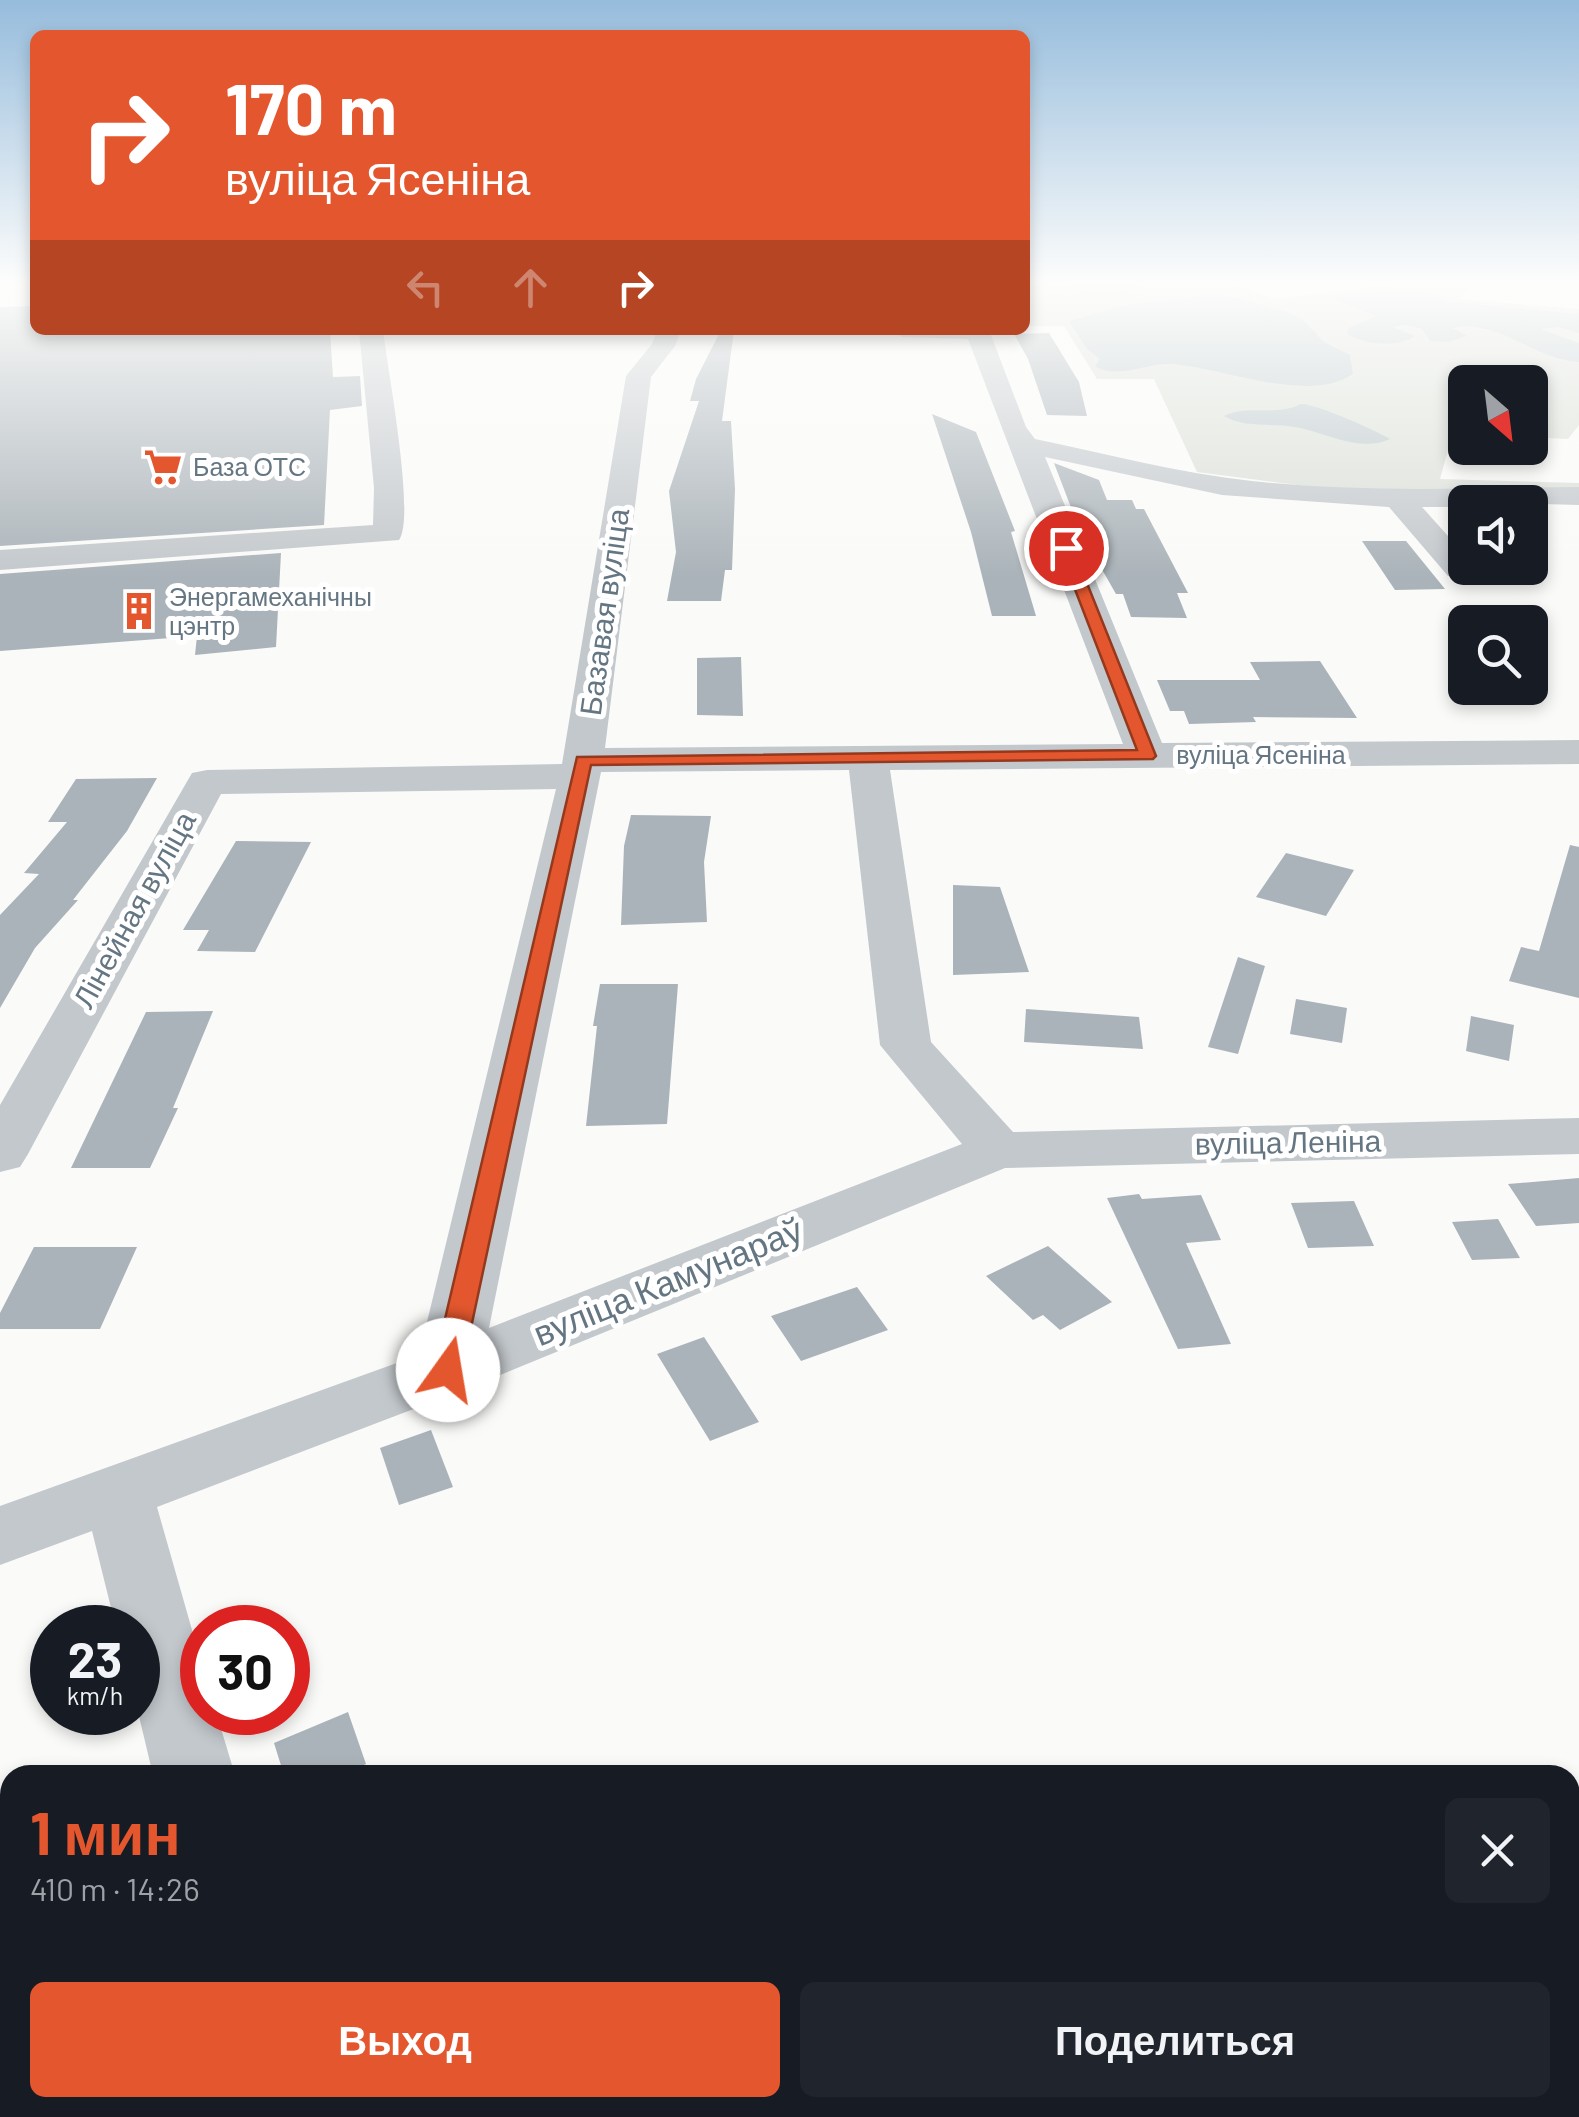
<!DOCTYPE html>
<html lang="ru">
<meta charset="utf-8">
<style>
body{margin:0;font-family:Barlow,sans-serif;background:#20242c;color:#f1f3f6;height:100vh;display:flex;flex-direction:column;font-size:38px;white-space:nowrap}
*{box-sizing:border-box;margin:0}
p{font-size:32px;color:#9ea1a6}
.icon{flex:none;width:55px;height:55px;fill:none;stroke:currentColor;stroke-width:2;stroke-linecap:round;stroke-linejoin:round}
.map{position:relative;flex:1;overflow:hidden}
.side{position:absolute;left:0px;top:1765px;width:1580px;height:352px;display:flex;flex-direction:column;background:#171b24;border-radius:30px 30px 0 0;box-shadow:0 5px 15px #0003}
.side>*{flex:none}
.guide{position:absolute;left:30px;top:30px;width:1000px;height:305px;border-radius:15px;box-shadow:0 5px 15px #0003;background:#e4572e;color:#fff;overflow:hidden}
.needle{width:65px;rotate:152deg}
.tools{position:absolute;left:1448px;top:365px;display:grid;gap:20px}
.tools a{display:grid;place-items:center;width:100px;height:100px;border-radius:15px;background:#171b24;box-shadow:0 5px 15px #0003;font-size:50px}
.speed{position:absolute;left:30px;top:1605px;display:flex;gap:20px;font-size:50px;font-weight:700;text-align:center}
.speed>*{display:grid;place-content:center;width:130px;height:130px;border-radius:50%;background:#171b24;box-shadow:0 5px 15px #0003;line-height:1}
.speed small{font-size:25px;font-weight:400}
.speed .limit{border:15px solid #d22;background:#fff;color:#111}
.pin{position:absolute;display:grid;place-items:center;width:85px;height:85px;color:#fff;margin:-42px;border:5px solid #fff;border-radius:50%;box-shadow:0 2px 10px #0007}
.me{position:absolute;width:110px;margin:-55px;rotate:13deg;stroke-linejoin:round;filter:drop-shadow(0 0 8px #0008)}
.turn{display:flex;align-items:center;gap:35px;height:210px;padding:0 30px;font-size:45px}
.turn .icon{width:130px;height:130px;stroke-width:2.5}
.turn b{display:block;font-size:70px;line-height:85px}
.lanes{display:flex;align-items:center;height:95px;padding:0 30px;background:#0003;justify-content:center;gap:50px;direction:ltr}
.lanes .off{opacity:.35}
.round{display:grid;place-items:center;flex:none;width:105px;height:105px;border-radius:15px;background:#20242c}
.head{display:flex;align-items:center;justify-content:space-between;height:170px;padding:0 30px}
h1{font-size:60px;font-weight:700;line-height:75px;color:#e4572e}
.button{display:flex;gap:20px;margin-top:auto;padding:20px 30px}
.button a{flex:1;height:115px;border-radius:15px;background:#e4572e;color:#fff;font-size:40px;font-weight:700;line-height:115px;text-align:center}
.button a+a{background:#20242c;color:#f1f3f6}
.map>svg:first-child{display:block}
.green{fill:#dadfd7}
.water{fill:#bbc7cb}
.building{fill:#aab3b9}
.lines{fill:none;stroke-linecap:round;stroke-linejoin:round}
.minor{fill:#c3c8cc;fill-rule:evenodd}
.route{fill:#e4572e;stroke:#94391e;stroke-width:2.5}
.labels{text-anchor:middle;stroke-width:10;stroke-linejoin:round;paint-order:stroke}
.far-poi-label{font-size:25px;fill:#657683;stroke:#fff;text-anchor:start}
.far-street-label{font-size:25px;fill:#657683;stroke:#fff}
.street-label{font-size:30px;fill:#657683;stroke:#fff}
.near-street-label{font-size:35px;fill:#657683;stroke:#fff}
</style>
<div class="map">
<svg width="1579" height="2117" viewBox="0 0 1579 2117">
<rect width="100%" height="100%" fill="#fafaf8"/>
<path class="green" d="M1066,282h162l45,17 115,-14 -3,-3h90l-16,17 120,10v116l-11,14 -38,-2v-55h-65v53h-13l-12,44 139,4v8l-242,-1 -140,-18 -43,-93h-57l-33,-53h-39v-37z"/>
<path class="water" d="M1089,282h44l9,6c-21,15 -68,7 -92,0z
M1407,289l19,2 24,11 129,12v19l-20,-6 -18,2 38,14v19c-45,-2 -81,-44 -126,-34l14,8 -18,6 -19,-1 -8,-12 -16,-4 -13,2 22,9c-17,12 -50,9 -68,-2l2,-6 27,-12 -40,-16 -2,-6z
M1212,295l24,2 54,16 14,8 20,21 26,13 3,19c-45,31 -134,-8 -183,-10 -24,-1 -54,16 -75,2l5,-7 -13,-10 -18,-28 57,-16z
M1301,404c16,0 74,26 89,35 -31,14 -65,-7 -95,-12 -23,-4 -52,1 -71,-11 25,-12 52,1 77,-12z"/>
<path class="building" d="M35,306v24h295l3,47 27,-1 2,30 -32,4 -6,115 -324,21v-239z
M721,330h13l-12,91h9l4,68 -3,81h-7l-4,31h-54l9,-49 -7,-61 30,-90h-9l6,-22z
M1049,333l30,49 8,34 -40,-1 -19,-56 -14,-25z
M932,414l44,18 39,99 -4,1 25,84h-44l-21,-84z
M1054,463l45,17 8,20h25l4,9h8l44,84h-11l10,25 -56,-1 -8,-23h-7l-36,-63z
M1362,541h44l39,48 -50,1z
M281,553l-5,94 -81,8 2,-19 -197,15v-77z
M741,657l2,59 -46,-1v-57z
M1320,661l37,57 -104,-1 3,5 -67,2 -5,-13h-14l-13,-31h103l-10,-18z
M157,778l-30,53 -54,69h5l-43,48 -35,60v-93l39,-41 -15,-1 43,-51h-19l28,-43z
M631,815l80,1 -7,46 3,60 -86,3 3,-79z
M236,841l75,1 -56,110 -58,-1 12,-21h-26z
M1570,845l9,2v151l-70,-17 12,-34 18,4z
M1286,853l68,17 -28,46 -70,-19z
M953,885l47,2 29,85 -76,3z
M1238,957l27,9 -27,88 -30,-7z
M600,984h78l-11,140 -81,2 11,-100h-4z
M1296,999l51,9 -5,35 -52,-9z
M1026,1009l113,8 4,32 -119,-7z
M213,1011l-40,97h5l-28,60h-79l75,-156z
M1471,1016l43,9 -5,36 -43,-10z
M1579,1178v45l-43,3 -28,-42z
M1139,1194l3,5 59,-4 20,45 -35,3 45,101 -53,5 -71,-151z
M1354,1201l20,45 -66,2 -17,-45z
M1498,1219l22,39 -48,2 -20,-38z
M1048,1246l64,56 -52,28 -17,-15 -10,5 -47,-44z
M34,1247h103l-37,82h-100v-16z
M857,1287l31,43 -87,31 -30,-45z
M704,1337l55,85 -49,19 -53,-87z
M431,1430l22,57 -54,18 -19,-57z
M348,1712l18,52 -26,11h-56l-10,-32z"/>
<g class="lines">
<path class="minor" d="M1025,282h27l-3,5 -24,3z
M359,330h24c4,36 33,186 16,210l-399,30v-20l373,-25 1,-37z
M657,330h24l-6,16 -24,31 -46,371 518,-4 -155,-405 -66,-2 -12,-7h99l37,97 9,12c72,15 144,34 217,42 108,12 218,7 327,6v18l-114,-3v5h-43l43,48v13l11,1 -4,7h-24l-59,-69 -167,-12 -177,-38 117,286 417,-3v24l-689,6 41,272 82,90 566,-14v36l-574,14 -534,219 -314,120 45,158v47h14l19,63h-82l-15,-63v-84h-22l-24,-97 -92,34v-59l419,-151 137,-566 -335,5 -193,360 -8,13 -20,5v-67l192,-332 15,-3 355,-6 64,-388 26,-32zM849,770l31,275 82,99 -473,184 112,-556z
M556,2108h95l4,9h-96z"/>
</g>
<linearGradient id="sky" x2="0" y2="1"><stop stop-color="#96bcdc"/><stop offset="0.49" stop-color="#fdfdfc"/><stop offset="1" stop-color="#fdfdfc" stop-opacity="0"/></linearGradient>
<rect width="1579" height="578" fill="url(#sky)"/>
<path class="route" d="M1066,544l7,4 83,208 -3,3 -562,6 -129,605 -5,7 -9,3 -10,-3 -5,-7 144,-613 560,-7 -78,-202z"/>
<defs>
<g id="supermarket-bare" transform="scale(3)"><path d="M-6-5.5h2.5l.6 2H6L4.5 2H-2.5L-4.4-4H-6ZM-1.5 3.2a1.3 1.3 0 1 0 .1 0ZM3 3.2a1.3 1.3 0 1 0 .1 0Z" fill="#e4572e" stroke="#fff" stroke-width="2.5" paint-order="stroke"/></g>
<g id="building-bare" transform="scale(3)"><path d="M-4-6H4V6H1V3H-1V6H-4ZM-2.5-4.3h1.7v1.8h-1.7ZM.8-4.3h1.7v1.8H.8ZM-2.5-1h1.7V.8h-1.7ZM.8-1h1.7V.8H.8Z" fill="#e4572e" stroke="#fff" stroke-width="2.5" paint-order="stroke"/></g>
</defs>
<g fill-rule="evenodd">
<use href="#supermarket-bare" x="163" y="467"/>
<use href="#building-bare" x="139" y="611"/>
</g>
<g class="labels">
<g class="far-poi-label">
<text x="193" y="476">База ОТС</text>
<text x="169" y="606">Энергамеханічны<tspan x="169" dy="29">цэнтр</tspan></text>
</g>
<g class="far-street-label">
<text x="1261" y="764">вуліца Ясеніна</text>
</g>
<g class="street-label">
<text transform="translate(605 612) rotate(-82)" y="10">Базавая вуліца</text>
<text transform="translate(135 910) rotate(-61)" y="10">Лінейная вуліца</text>
<text transform="translate(1288 1143) rotate(-1)" y="10">вуліца Леніна</text>
</g>
<g class="near-street-label">
<text transform="translate(668 1282) rotate(-22)" y="12">вуліца Камунараў</text>
</g>
</g>
</svg>
<div class="tools">
<a><svg class="needle" viewBox="-14 -14 28 28"><path d="M0-13l5 13h-10z" fill="#e53935"/><path d="M0 13l5-13h-10z" fill="#9ea1a6"/></svg></a>
<a><svg class="icon" aria-label="sound" viewBox="0 0 24 24"><path d="M4 9h4l5-4v14l-5-4H4zM17 9q2 3 0 6"/></svg></a>
<a><svg class="icon" aria-label="search" viewBox="0 0 24 24"><circle cx="10" cy="10" r="6"/><path d="M15 15l6 6"/></svg></a>
</div>
<div class="speed"><div>23<small>km/h</small></div><div class="limit">30</div></div>
<div class="pin" style="left:1066px;top:548px;background:#d93025"><svg class="icon" aria-label="arrive" viewBox="0 0 24 24"><path d="M6 21V4h12l-3 4 3 4H6"/></svg></div>
<svg class="me" style="left:448px;top:1370px" viewBox="-20 -20 40 40"><circle r="19" fill="#fff"/><path d="M0-13L10 11 0 6-10 11z" fill="#e4572e"/></svg>
<div class="guide">
<div class="turn"><svg class="icon" aria-label="right" viewBox="0 0 24 24"><path d="M7 20v-9h11M14 6l5 5-5 5"/></svg><div><b>170 m</b>вуліца Ясеніна</div></div>
<div class="lanes"><svg class="icon off" aria-label="left" viewBox="0 0 24 24"><path d="M17 20v-9H6M10 6l-5 5 5 5"/></svg><svg class="icon off" aria-label="ahead" viewBox="0 0 24 24"><path d="M12 20V5M6 11l6-6 6 6"/></svg><svg class="icon" aria-label="right" viewBox="0 0 24 24"><path d="M7 20v-9h11M14 6l5 5-5 5"/></svg></div>
</div>
<section class="side">
<div class="head"><div><h1>1 мин</h1><p>410 m · 14:26</p></div><a class="round"><svg class="icon" aria-label="close" viewBox="0 0 24 24"><path d="M6 6l12 12M18 6L6 18"/></svg></a></div>
<div class="button"><a>Выход</a><a>Поделиться</a></div>
</section>
</div>
